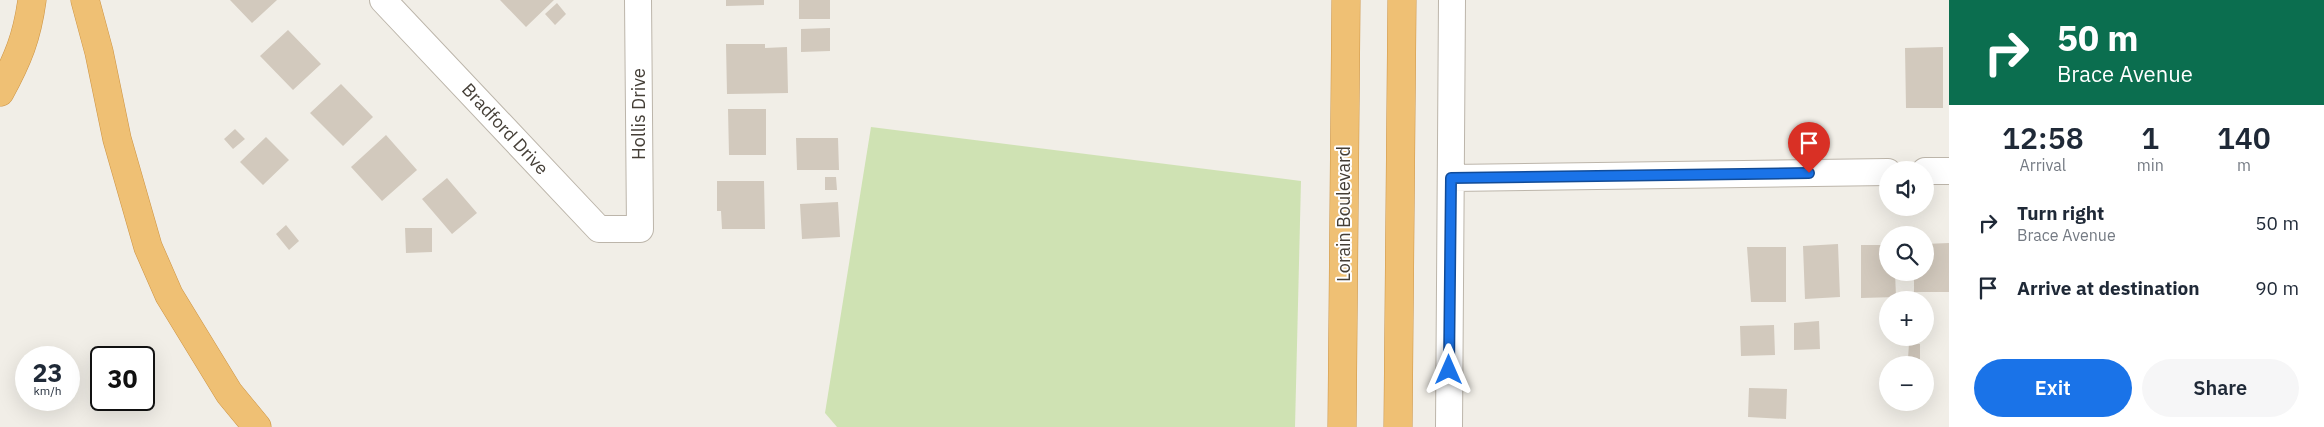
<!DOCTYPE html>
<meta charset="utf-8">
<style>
body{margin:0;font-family:"IBM Plex Sans",sans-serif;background:#f6f6f7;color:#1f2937;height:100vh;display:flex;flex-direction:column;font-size:19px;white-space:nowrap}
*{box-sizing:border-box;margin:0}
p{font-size:16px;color:#747a83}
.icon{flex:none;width:28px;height:28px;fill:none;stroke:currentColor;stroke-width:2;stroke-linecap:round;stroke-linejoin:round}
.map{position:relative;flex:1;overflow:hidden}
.side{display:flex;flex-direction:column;background:#fff;width:375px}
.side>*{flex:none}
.guide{background:#0b6e4f;color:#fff;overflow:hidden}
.tools{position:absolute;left:1879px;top:161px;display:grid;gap:10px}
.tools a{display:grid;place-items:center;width:55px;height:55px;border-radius:50%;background:#fff;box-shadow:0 5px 20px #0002;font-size:25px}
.speed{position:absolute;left:15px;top:346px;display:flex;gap:10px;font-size:25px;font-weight:700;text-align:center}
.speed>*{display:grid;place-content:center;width:65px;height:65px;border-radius:50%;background:#fff;box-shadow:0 5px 20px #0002;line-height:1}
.speed small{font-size:12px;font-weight:400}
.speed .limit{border:2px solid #111;border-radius:8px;background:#fff;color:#111}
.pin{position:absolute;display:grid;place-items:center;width:42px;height:42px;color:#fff;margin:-51px -21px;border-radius:50% 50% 50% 0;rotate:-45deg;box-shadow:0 0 5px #0007}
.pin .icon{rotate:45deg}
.me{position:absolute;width:55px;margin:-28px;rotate:0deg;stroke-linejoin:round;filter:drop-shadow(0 0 4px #0008)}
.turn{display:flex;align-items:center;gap:18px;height:105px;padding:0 25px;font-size:22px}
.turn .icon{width:65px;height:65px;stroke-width:2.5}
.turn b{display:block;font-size:35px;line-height:42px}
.eta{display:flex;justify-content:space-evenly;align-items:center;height:85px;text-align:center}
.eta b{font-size:30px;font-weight:600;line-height:35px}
.button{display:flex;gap:10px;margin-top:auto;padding:10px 25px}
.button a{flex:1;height:58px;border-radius:30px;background:#1a73e8;color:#fff;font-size:20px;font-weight:600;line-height:58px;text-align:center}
.button a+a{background:#f6f6f7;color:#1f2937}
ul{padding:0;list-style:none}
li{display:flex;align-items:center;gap:15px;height:65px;padding:0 25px}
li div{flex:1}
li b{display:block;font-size:19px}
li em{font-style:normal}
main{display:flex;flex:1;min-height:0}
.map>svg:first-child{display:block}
.green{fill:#cfe2b3}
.building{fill:#d2c9bd}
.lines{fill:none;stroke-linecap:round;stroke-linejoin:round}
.street-casing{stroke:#bcb5aa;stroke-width:28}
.highway-casing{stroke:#cd9445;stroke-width:29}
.street{stroke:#fff;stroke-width:26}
.highway{stroke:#efc074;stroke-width:28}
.route-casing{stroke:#114b97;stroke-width:12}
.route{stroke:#1a73e8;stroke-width:9}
.labels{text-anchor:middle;stroke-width:4;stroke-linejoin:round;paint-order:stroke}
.street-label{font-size:18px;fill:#443e36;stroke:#fff}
</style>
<main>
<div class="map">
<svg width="1949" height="427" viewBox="0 0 1949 427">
<rect width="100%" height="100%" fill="#f1eee7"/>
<path class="green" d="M871,127l430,54 -6,246h-458l-12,-14z"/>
<path class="building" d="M230,0h47l-25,23z
M500,0h54l-28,27z
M726,0h38v5l-38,1z
M799,0h31v19h-31z
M557,3l9,11 -11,11 -10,-11z
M830,28v23l-29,1v-23z
M288,30l33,34 -28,26 -33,-34z
M726,44h39v4l22,-1 1,46 -61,1z
M1943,47v61h-37l-1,-60z
M341,84l32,33 -30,29 -33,-33z
M728,109h38v46h-37z
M235,129l10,10 -12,10 -9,-10z
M386,135l31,35 -35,31 -31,-34z
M266,137l23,23 -26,25 -23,-23z
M796,138h42l1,32h-42z
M825,177h11l1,13h-12z
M447,178l30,35 -25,21 -30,-35z
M717,181h47l1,48h-43l-1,-18h-4z
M838,202l2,35 -38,2 -2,-35z
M286,225l13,16 -10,9 -13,-16z
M405,228h27v24l-26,1z
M1949,243v49h-35v-20h11v-28z
M1838,244l2,53 -35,2 -2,-53z
M1861,245h27v27h7l1,25 -35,1z
M1747,247h39v55h-35z
M1819,321l1,28 -26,1v-27z
M1774,325l1,30 -34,1 -1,-30z
M1909,343l11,1v15h-12z
M1749,388l38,1 -1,30 -38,-2z"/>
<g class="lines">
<g class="street-casing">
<path id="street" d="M383,0l216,229h41l-2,-229
M1925,171h24
M1451,178l437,-6
M1449,427l3,-427"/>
</g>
<g class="highway-casing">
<path id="highway" d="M85,0l14,52 18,87 31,108 21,48 60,98 28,34
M0,92c18,-33 27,-55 32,-92
M1342,427l4,-427
M1398,427l4,-427"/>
</g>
<use href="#street" class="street"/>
<use href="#highway" class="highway"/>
</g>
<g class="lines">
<g class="route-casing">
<path id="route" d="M1449,370l2,-192 358,-5"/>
</g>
<use href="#route" class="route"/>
</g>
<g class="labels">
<g class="street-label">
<text transform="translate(639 114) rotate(-90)" y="6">Hollis Drive</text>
<text transform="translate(505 129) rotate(47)" y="6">Bradford Drive</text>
<text transform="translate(1344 214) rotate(-90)" y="6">Lorain Boulevard</text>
</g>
</g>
</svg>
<div class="tools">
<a><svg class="icon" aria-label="sound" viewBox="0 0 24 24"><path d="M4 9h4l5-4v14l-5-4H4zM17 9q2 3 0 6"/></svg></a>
<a><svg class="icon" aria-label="search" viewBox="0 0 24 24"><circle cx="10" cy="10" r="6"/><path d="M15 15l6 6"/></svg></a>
<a>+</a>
<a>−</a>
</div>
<div class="speed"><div>23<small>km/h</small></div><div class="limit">30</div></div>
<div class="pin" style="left:1809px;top:173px;background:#d93025"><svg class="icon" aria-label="arrive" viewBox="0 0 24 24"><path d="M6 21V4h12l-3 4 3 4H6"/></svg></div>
<svg class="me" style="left:1449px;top:370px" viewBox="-20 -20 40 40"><path d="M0-17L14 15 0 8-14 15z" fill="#1a73e8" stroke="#fff" stroke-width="4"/></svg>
</div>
<section class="side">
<div class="guide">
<div class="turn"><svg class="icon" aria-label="right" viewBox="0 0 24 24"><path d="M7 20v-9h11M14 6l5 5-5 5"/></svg><div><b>50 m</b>Brace Avenue</div></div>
</div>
<div class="eta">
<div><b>12:58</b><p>Arrival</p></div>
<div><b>1</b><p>min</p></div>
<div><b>140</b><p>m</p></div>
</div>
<ul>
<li><svg class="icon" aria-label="right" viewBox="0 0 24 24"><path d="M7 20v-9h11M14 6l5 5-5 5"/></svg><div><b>Turn right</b><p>Brace Avenue</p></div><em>50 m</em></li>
<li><svg class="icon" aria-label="arrive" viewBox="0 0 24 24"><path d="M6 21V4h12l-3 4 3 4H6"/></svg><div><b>Arrive at destination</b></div><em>90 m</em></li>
</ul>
<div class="button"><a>Exit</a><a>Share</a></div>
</section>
</main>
